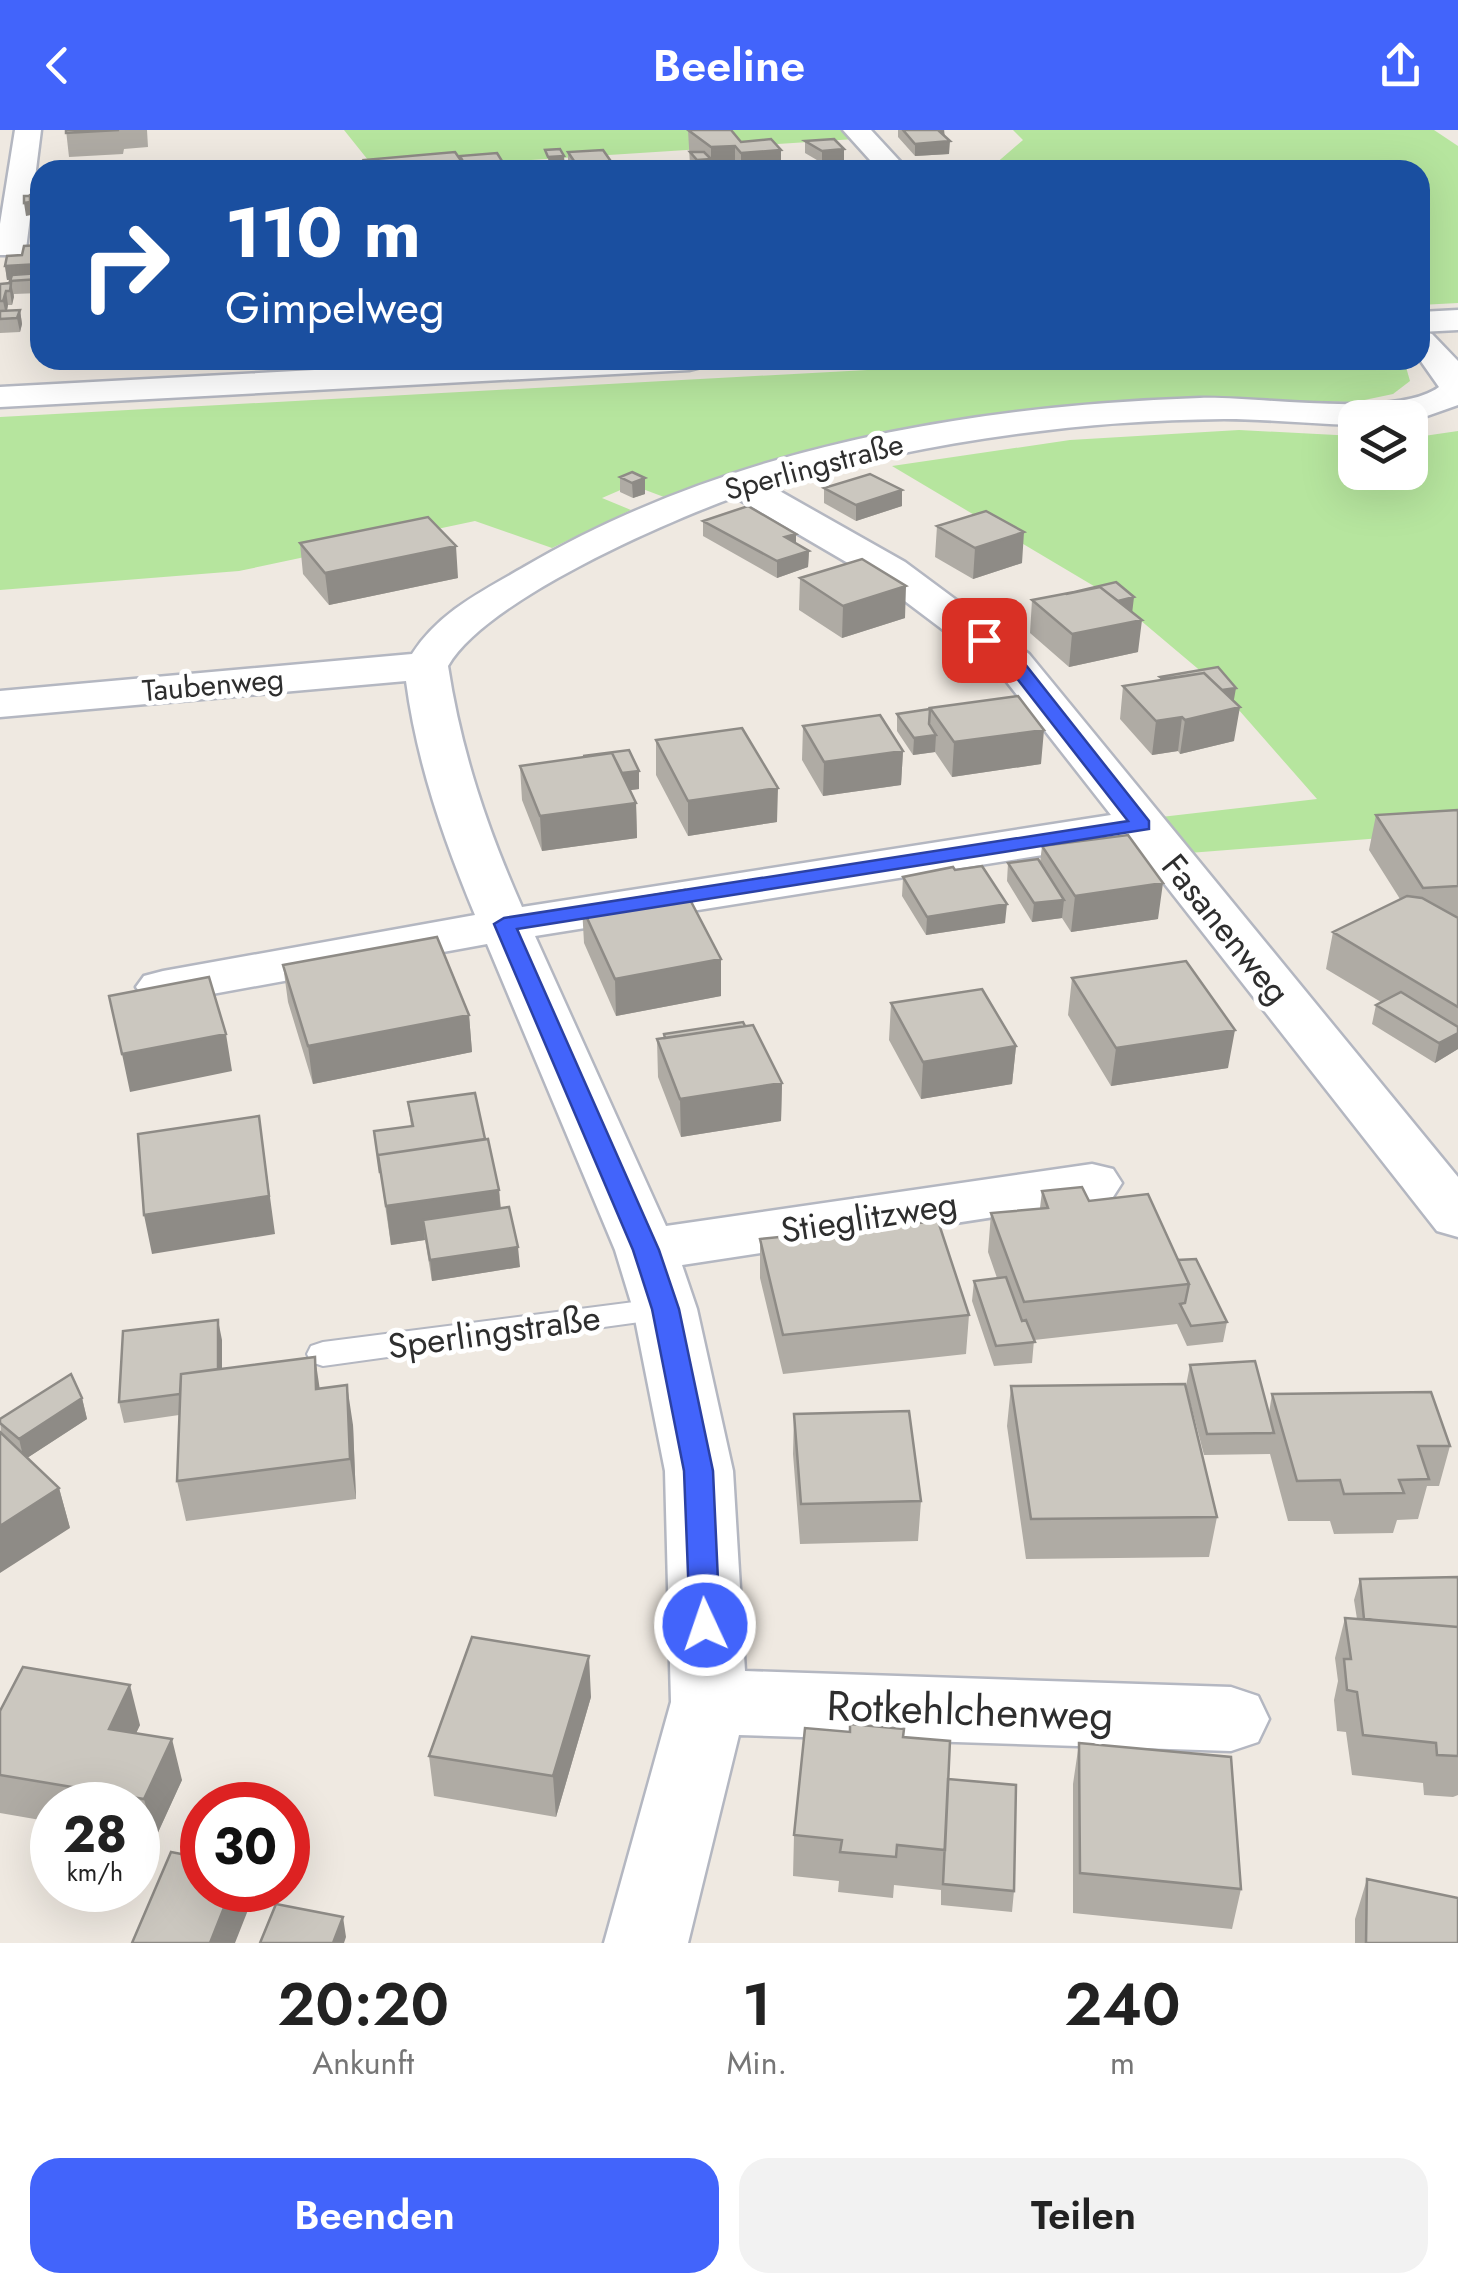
<!DOCTYPE html>
<html lang="de">
<meta charset="utf-8">
<style>
body{margin:0;font-family:Jost,sans-serif;background:#f2f2f2;color:#222;height:100vh;display:flex;flex-direction:column;font-size:38px;white-space:nowrap}
*{box-sizing:border-box;margin:0}
p{font-size:32px;color:#767676}
.icon{flex:none;width:55px;height:55px;fill:none;stroke:currentColor;stroke-width:2;stroke-linecap:round;stroke-linejoin:round}
.map{position:relative;height:1813px;overflow:hidden}
.details{display:flex;flex-direction:column;background:#fff;flex:1}
.details>*{flex:none}
.guide{position:absolute;left:30px;top:30px;width:1400px;height:210px;border-radius:30px;box-shadow:0 10px 40px #0002;background:#1a4fa0;color:#fff;overflow:hidden}
.tools{position:absolute;left:1338px;top:270px;display:grid;gap:20px}
.tools a{display:grid;place-items:center;width:90px;height:90px;border-radius:20px;background:#fff;box-shadow:0 10px 40px #0002;font-size:50px}
.speed{position:absolute;left:30px;top:1652px;display:flex;gap:20px;font-size:50px;font-weight:700;text-align:center}
.speed>*{display:grid;place-content:center;width:130px;height:130px;border-radius:50%;background:#fff;box-shadow:0 10px 40px #0002;line-height:1}
.speed small{font-size:25px;font-weight:400}
.speed .limit{border:15px solid #d22;background:#fff;color:#111}
.pin{position:absolute;display:grid;place-items:center;width:85px;height:85px;color:#fff;margin:-42px;border-radius:20px;box-shadow:0 5px 15px #0006}
.me{position:absolute;width:110px;margin:-55px;rotate:357deg;stroke-linejoin:round;filter:drop-shadow(0 0 8px #0008)}
.turn{display:flex;align-items:center;gap:35px;height:210px;padding:0 30px;font-size:45px}
.turn .icon{width:130px;height:130px;stroke-width:2.5}
.turn b{display:block;font-size:70px;line-height:85px}
.eta{display:flex;justify-content:space-evenly;align-items:center;height:170px;text-align:center}
.eta b{font-size:60px;font-weight:600;line-height:70px}
.cta{display:flex;gap:20px;margin-top:auto;padding:20px 30px}
.cta a{flex:1;height:115px;border-radius:30px;background:#4264fb;color:#fff;font-size:40px;font-weight:600;line-height:115px;text-align:center}
.cta a+a{background:#f2f2f2;color:#222}
header{display:flex;justify-content:space-between;align-items:center;height:130px;padding:0 30px;background:#4264fb;color:#fff;font-size:45px;font-weight:600}
.map>svg:first-child{display:block}
.green{fill:#b6e59e}
.lines{fill:none;stroke-linecap:round;stroke-linejoin:round}
.lane-casing{stroke:#b4b7c1;stroke-width:4}
.street-casing{stroke:#b4b7c1;stroke-width:5}
.secondary-casing{stroke:#b4b7c1;stroke-width:5}
.lane{fill:#fff;fill-rule:evenodd}
.street{fill:#fff;fill-rule:evenodd}
.secondary{fill:#fff;fill-rule:evenodd}
.wall{fill:#afaba4}
.shaded-wall{fill:#8e8b86}
.building{fill:#cbc7bf;stroke:#8e8b86;stroke-width:2.5}
.route{fill:#4264fb;stroke:#2b41a3;stroke-width:2.5}
.labels{text-anchor:middle;stroke-width:10;stroke-linejoin:round;paint-order:stroke}
.far-street-label{font-size:30px;fill:#2e2e2e;stroke:#fff}
.street-label{font-size:35px;fill:#2e2e2e;stroke:#fff}
.near-street-label{font-size:42px;fill:#2e2e2e;stroke:#fff}
</style>
<header><svg class="icon" aria-label="back" viewBox="0 0 24 24"><path d="M15 5l-7 7 7 7"/></svg>Beeline<svg class="icon" aria-label="share" viewBox="0 0 24 24"><path d="M12 15V3M7 8l5-5 5 5M5 13v7h14v-7"/></svg></header>
<div class="map">
<svg width="1458" height="1813" viewBox="0 0 1458 1813">
<rect width="100%" height="100%" fill="#efe9e1"/>
<path class="green" d="M344,0h503l8,9 -479,31z
M1013,0h421l24,16v157l-38,2v-135h-425l-1,-5 29,-25z
M1050,230h345l11,7 4,14 -17,13 -38,8 -145,-2 -251,22 -81,13 -114,28 -100,34 -32,-12 -30,13 29,12 -79,38 -77,-27 -236,50 -239,19v-173z
M1239,300l116,6v36h55v-34l48,-7v401l-269,21 -28,-36 156,-18 -101,-115 -102,-86 -222,-132 178,-26z"/>
<g class="lines">
<g class="lane-casing">
<path id="lane" d="M665,1168l11,3 5,8 -5,8 -353,49 -12,-4 -4,-8 4,-8 12,-4z"/>
</g>
<g class="street-casing">
<path id="street" d="M15,0h26l-15,119 -4,6h-22v-31z
M843,0h28l37,40h-29z
M1420,201l12,3 26,27v44l-48,17v-4h-55v7c-44,-1 -87,-6 -131,-6 -153,1 -307,25 -455,66l136,77 124,92 429,523v60l-21,-6 -306,-390 -596,95 131,290 426,-62 21,5 9,14 -9,14 -21,5 -410,63 15,44 36,162 12,200 486,16 27,9 11,23 -11,23 -27,9 -492,-16 -51,208h-84l67,-241 -6,-231 -32,-162 -18,-59 -128,-306 -324,59 -19,-5 -8,-11 8,-11 19,-5 312,-56c-32,-77 -58,-152 -69,-234l-406,36v-26l412,-37c27,-42 69,-62 112,-87 203,-119 442,-161 676,-169 59,-2 196,21 239,-11l-19,-27zM735,367l142,83 122,92 112,143 -589,92c-35,-79 -61,-156 -74,-241 37,-65 215,-143 287,-169z"/>
</g>
<g class="secondary-casing">
<path id="secondary" d="M1458,180v20l-38,2v-20z
M500,230h206l-5,7 -12,3 -689,37v-20z"/>
</g>
<use href="#lane" class="lane"/>
<use href="#street" class="street"/>
<use href="#secondary" class="secondary"/>
</g>
<path class="wall" d="M66,0h81l1,17 -24,2 -1,5 -54,3z
M688,0l53,12 40,28h-86l-5,-5z
M898,0h46l5,24 -34,2 -17,-19z
M805,11l39,20 -22,2 -17,-10z
M568,22l49,18h-45l-4,-5z
M40,115v48l-26,1 -2,11h-4l-1,6 13,-1 2,14 -2,8 -20,1v-49l10,-1v-3h-3l-2,-14z
M632,342l13,22 -12,4 -13,-6v-15z
M824,358l78,18 -46,15 -32,-18z
M703,391l93,23 13,7 -1,16 -31,11 -74,-42z
M937,396l85,37 -49,16 -38,-22z
M300,413l158,35 -129,27 -26,-31z
M800,448l105,40 -63,20 -43,-28z
M1032,470l100,12 6,40 -69,15 -39,-34z
M1160,547l74,25v39l-54,13 -2,-3 -26,4 -32,-36 3,-33 37,-6z
M930,579l111,55 -89,13 -17,-25 -22,3 -16,-24v-17z
M803,596l100,25 -2,34 -78,11 -21,-36z
M656,610l121,82 -89,14 -32,-61z
M520,636l119,23 -9,1 6,13 1,35 -95,13 -20,-51z
M1458,680v239l-23,14 -63,-39 4,-19 5,-3 -55,-33 7,-37 67,-33 -31,-49 7,-35z
M1042,716l116,73 -87,13 -9,-14 -30,4 -25,-41 1,-18h32z
M903,747l102,46 -79,12 -24,-39z
M582,777l139,89 -105,20 -32,-73z
M283,835l186,50 3,37 -159,32 -25,-82z
M1072,848l156,90 -117,18 -43,-71z
M891,873l125,43 -4,38 -91,15 -32,-59z
M664,904l118,49 -1,38 -100,16 -23,-60 -1,-38 7,-1z
M408,972l77,37 14,51 2,18 19,59 -88,14 -7,-41 -34,5 -17,-114 37,-5z
M1042,1061l47,10 89,59 49,62 -4,20 -36,4 -10,-22 -143,16 -2,23 -38,3 -22,-65 2,-20 23,-3 -9,-26 3,-39 49,-5z
M760,1109l209,76 -3,39 -183,20 -23,-96z
M222,1210v29l98,20 33,36 3,74 -170,22 -9,-40 2,-66 -55,8 -5,-21z
M1190,1235l79,48 3,-19 178,52 -11,40h-12l-9,33 -21,1 -4,13 -59,1 -4,-13h-42l-18,-67 -66,1 -18,-69z
M1011,1256l206,131 -8,40 -183,2 -19,-133z
M82,1268l5,21 -60,39 32,30 11,40 -69,-95 -1,-14z
M794,1284l127,87 -3,40 -118,3 -7,-90z
M1458,1447v218l-5,2 -29,-2 -1,-12 -71,-8 -6,-43 -9,-1 -3,-31 4,-19 -3,-23 10,-40 12,1 -3,-19 6,-21z
M591,1567l-35,120 -122,-21 -5,-40z
M0,1581l140,14 -4,8 46,47 -27,59 -17,-2v-32h-86v17l-52,-9z
M903,1607l45,42 66,112 -2,21 -71,-7v-17v2l-47,-5 -1,13 -55,-6 1,-11 -46,-5 1,-41z
M1079,1613l162,146 -9,40 -159,-16v-129z
M1367,1749l91,64h-103v-24z"/>
<path class="shaded-wall" d="M944,0v12l6,-1 -1,13 -34,2v-12l24,-13z
M735,16v23l-38,1v-10l14,-1v-12z
M844,19v12l-22,2v-12z
M781,20v20h-40v-17z
M564,26l1,12 -16,1 -1,-12z
M502,31v9h-38v-7z
M453,32h9v8h-50z
M40,72v31l-6,1 -3,-19 -5,1 -2,-13z
M40,134v13l-33,3 -2,-14z
M11,153l3,14 -2,8 -2,-14z
M6,161l2,14 -2,10 -3,-14z
M20,180l2,14 -2,8 -3,-14z
M645,348v16l-12,4 -1,-15z
M902,360v16l-46,15v-16z
M1024,402l-2,31 -49,16 2,-31z
M796,404v16l-11,-13z
M456,416l2,32 -129,27 -4,-32z
M809,421l-1,16 -31,11v-17z
M906,456l-1,32 -63,20 1,-32z
M1134,467l-2,17 -31,-10z
M1142,490l-4,32 -69,15 3,-33z
M1236,558l-3,17 -27,-12z
M1240,577l-6,34 -54,13 5,-34z
M1182,587l-4,34 -26,4 4,-34z
M1044,600l-3,34 -89,13 2,-35z
M936,605l-1,17 -22,3 1,-17z
M903,621l-2,34 -78,11 1,-34z
M639,641v18l-23,3 -1,-18z
M778,658l-1,34 -89,14v-35z
M636,673l1,35 -95,13 -2,-35z
M1163,753l-5,36 -87,13 4,-36z
M1064,770l-2,18 -30,4 2,-19z
M1007,774l-2,19 -79,12 1,-18z
M721,829v37l-105,20 -1,-37z
M469,885l3,37 -159,32 -5,-38z
M1235,900l-7,38 -117,18 5,-38z
M1458,903v16l-23,14 4,-20z
M226,904l6,37 -102,21 -8,-38z
M1016,916l-4,38 -91,15 2,-37z
M782,953l-1,38 -100,16 -1,-38z
M259,986l16,118 -123,20 -8,-39z
M499,1060l3,38 -79,-8 2,20 -34,5 -5,-39z
M518,1117l2,20 -88,14 -2,-21z
M218,1190l4,20v69l-4,-20z
M315,1227l6,40 -5,-8z
M347,1255l6,40 3,74 -6,-40z
M82,1268l5,21 -63,41 -5,-21z
M59,1358l11,40 -70,45v-47z
M589,1526l2,41 -35,120 -3,-41z
M130,1555l10,40 -21,44 -10,-40z
M172,1609l10,41 -27,59 -11,-40z
M231,1760h15l4,15 -15,38h-25z
M343,1787l3,20 -2,6h-11z"/>
<path class="building" d="M66,0h53l-53,3z
M688,0h43l10,12 30,-3 10,11 -40,3 -6,-7 -24,1z
M903,0h41l-5,1 11,10 -35,3z
M834,9l10,10 -22,2 -17,-10z
M560,19l4,7 -16,1 -3,-7z
M603,20l14,20h-37l-12,-18z
M455,22l7,10h-9l3,4 -44,4h-45l-2,-3 3,-1 -4,-6z
M690,22h14l7,7 -14,1z
M497,23l5,8 -38,2 -4,-7z
M252,36v4h-19v-3z
M34,54h6v6h-4v4l-3,1z
M36,60h4v18l-10,1v-14l6,-1z
M24,66h6v6l-6,1z
M40,115v19l-35,2 2,-10 15,-1 2,-9z
M40,143v6l-30,2 2,-6z
M11,153l-1,8h-4l-3,10h-3v-17z
M20,180l-3,8 -17,1v-8z
M632,342l13,6 -13,5 -12,-6z
M870,344l32,16 -46,15 -32,-17z
M748,376l48,28 -11,3 24,14 -32,10 -74,-40z
M986,381l38,21 -49,16 -38,-22z
M428,387l28,29 -131,27 -25,-30z
M862,429l44,27 -63,20 -43,-28z
M1116,452l18,15 -16,4 -18,-14 -34,7z
M1100,457l42,33 -70,14 -40,-34z
M1218,537l18,21 -14,2 -18,-17 -41,6 -3,-2z
M1204,543l36,34 -55,13 -3,-3 -26,4 -33,-35z
M1018,566l26,34 -90,12 -24,-34z
M930,579l-1,15 7,11 -22,3 -17,-24z
M880,585l23,36 -79,11 -21,-36z
M742,598l36,60 -90,13 -32,-61z
M629,620l10,21 -17,2 -10,-20 -29,3z
M612,623l24,50 -96,13 -20,-50z
M1458,680v76l-35,2 -47,-73z
M1128,705l35,48 -88,13 -33,-50z
M1038,729l26,41 -30,3 -26,-40z
M982,736l25,38 -80,13 -24,-40 50,-10 2,3z
M685,760l36,69 -106,20 -33,-72z
M1407,766l15,2 36,20v89l-125,-75z
M437,807l32,78 -161,31 -25,-81z
M1186,831l49,69 -119,18 -44,-70z
M209,847l17,57 -104,20 -13,-58z
M982,859l34,57 -93,16 -32,-59z
M1401,862l57,35v6l-19,10 -63,-38z
M743,892l2,4 -80,12 -1,-4z
M753,895l29,58 -102,16 -23,-60z
M475,963l10,46 -107,16 2,18 -6,-42 39,-5 -5,-24z
M259,986l10,80 -125,19 -6,-81z
M488,1009l11,51 -113,16 -8,-51z
M1082,1057l7,14 59,-7 41,90 -165,18 -33,-89 57,-5 -6,-17z
M509,1077l9,40 -88,13 -7,-40z
M938,1091l31,94 -186,20 -23,-96z
M1196,1129l31,63 -36,4 -11,-22 5,-1 4,-19 -11,-24z
M1006,1147l16,44 4,-1 9,22 -39,4 -22,-65z
M218,1190v49l-37,5 -1,20 -61,8 4,-71z
M315,1227l1,32 31,-4 3,74 -173,22 4,-107z
M1255,1231l19,72 -67,1 -17,-69z
M71,1244l11,24 -63,41 -19,-16v-4z
M1185,1254l32,133 -186,2 -20,-133z
M1431,1262l19,54h-32l11,33 -30,1 5,13 -60,1 -4,-14 -43,1 -25,-87z
M909,1281l12,90 -120,3 -7,-90z
M0,1302l59,56 -59,38z
M1458,1447v50l-94,-8 -4,-40z
M1345,1488l113,9v129l-21,-1 -1,-12 -73,-8 -6,-43 -10,-2 -3,-31h7z
M472,1507l117,19 -36,120 -124,-20z
M23,1537l107,18 -21,44 63,10 -28,60 -144,-24v-64z
M850,1594l54,5 -1,8 47,4 -5,109 -48,-5 -1,12 -56,-5 2,-12 -48,-5 11,-107 45,4z
M1079,1613l152,14 10,132 -161,-16z
M948,1649l68,6 -2,106 -71,-7z
M171,1722l31,6v32h29l-21,53h-78z
M1367,1749l91,19v45h-92z
M276,1774l67,13 -10,26h-73z"/>
<path class="route" d="M984,505l37,24 128,162v8l-632,100 142,321 20,59 34,162 7,154 -4,8 -11,4 -11,-4 -4,-8 -6,-154 -32,-162 -19,-59 -139,-326 10,-6 624,-97 -120,-154 -31,-23v-8z"/>
<g class="labels">
<g class="far-street-label">
<text transform="translate(814 337) rotate(-15)" y="10">Sperlingstraße</text>
<text transform="translate(213 555) rotate(-5)" y="10">Taubenweg</text>
</g>
<g class="street-label">
<text transform="translate(1226 799) rotate(51)" y="12">Fasanenweg</text>
<text transform="translate(869 1087) rotate(-9)" y="12">Stieglitzweg</text>
<text transform="translate(494 1202) rotate(-8)" y="12">Sperlingstraße</text>
</g>
<g class="near-street-label">
<text transform="translate(970 1580) rotate(2)" y="15">Rotkehlchenweg</text>
</g>
</g>
</svg>
<div class="tools">
<a><svg class="icon" aria-label="layers" viewBox="0 0 24 24"><path d="M12 4l9 5-9 5-9-5zM3 14l9 5 9-5"/></svg></a>
</div>
<div class="speed"><div>28<small>km/h</small></div><div class="limit">30</div></div>
<div class="pin" style="left:984px;top:510px;background:#d93025"><svg class="icon" aria-label="arrive" viewBox="0 0 24 24"><path d="M6 21V4h12l-3 4 3 4H6"/></svg></div>
<svg class="me" style="left:705px;top:1495px" viewBox="-20 -20 40 40"><circle r="17" fill="#4264fb" stroke="#fff" stroke-width="3"/><path d="M0-11L8 9 0 5-8 9z" fill="#fff"/></svg>
<div class="guide">
<div class="turn"><svg class="icon" aria-label="right" viewBox="0 0 24 24"><path d="M7 20v-9h11M14 6l5 5-5 5"/></svg><div><b>110 m</b>Gimpelweg</div></div>
</div>
</div>
<section class="details">
<div class="eta">
<div><b>20:20</b><p>Ankunft</p></div>
<div><b>1</b><p>Min.</p></div>
<div><b>240</b><p>m</p></div>
</div>
<div class="cta"><a>Beenden</a><a>Teilen</a></div>
</section>
